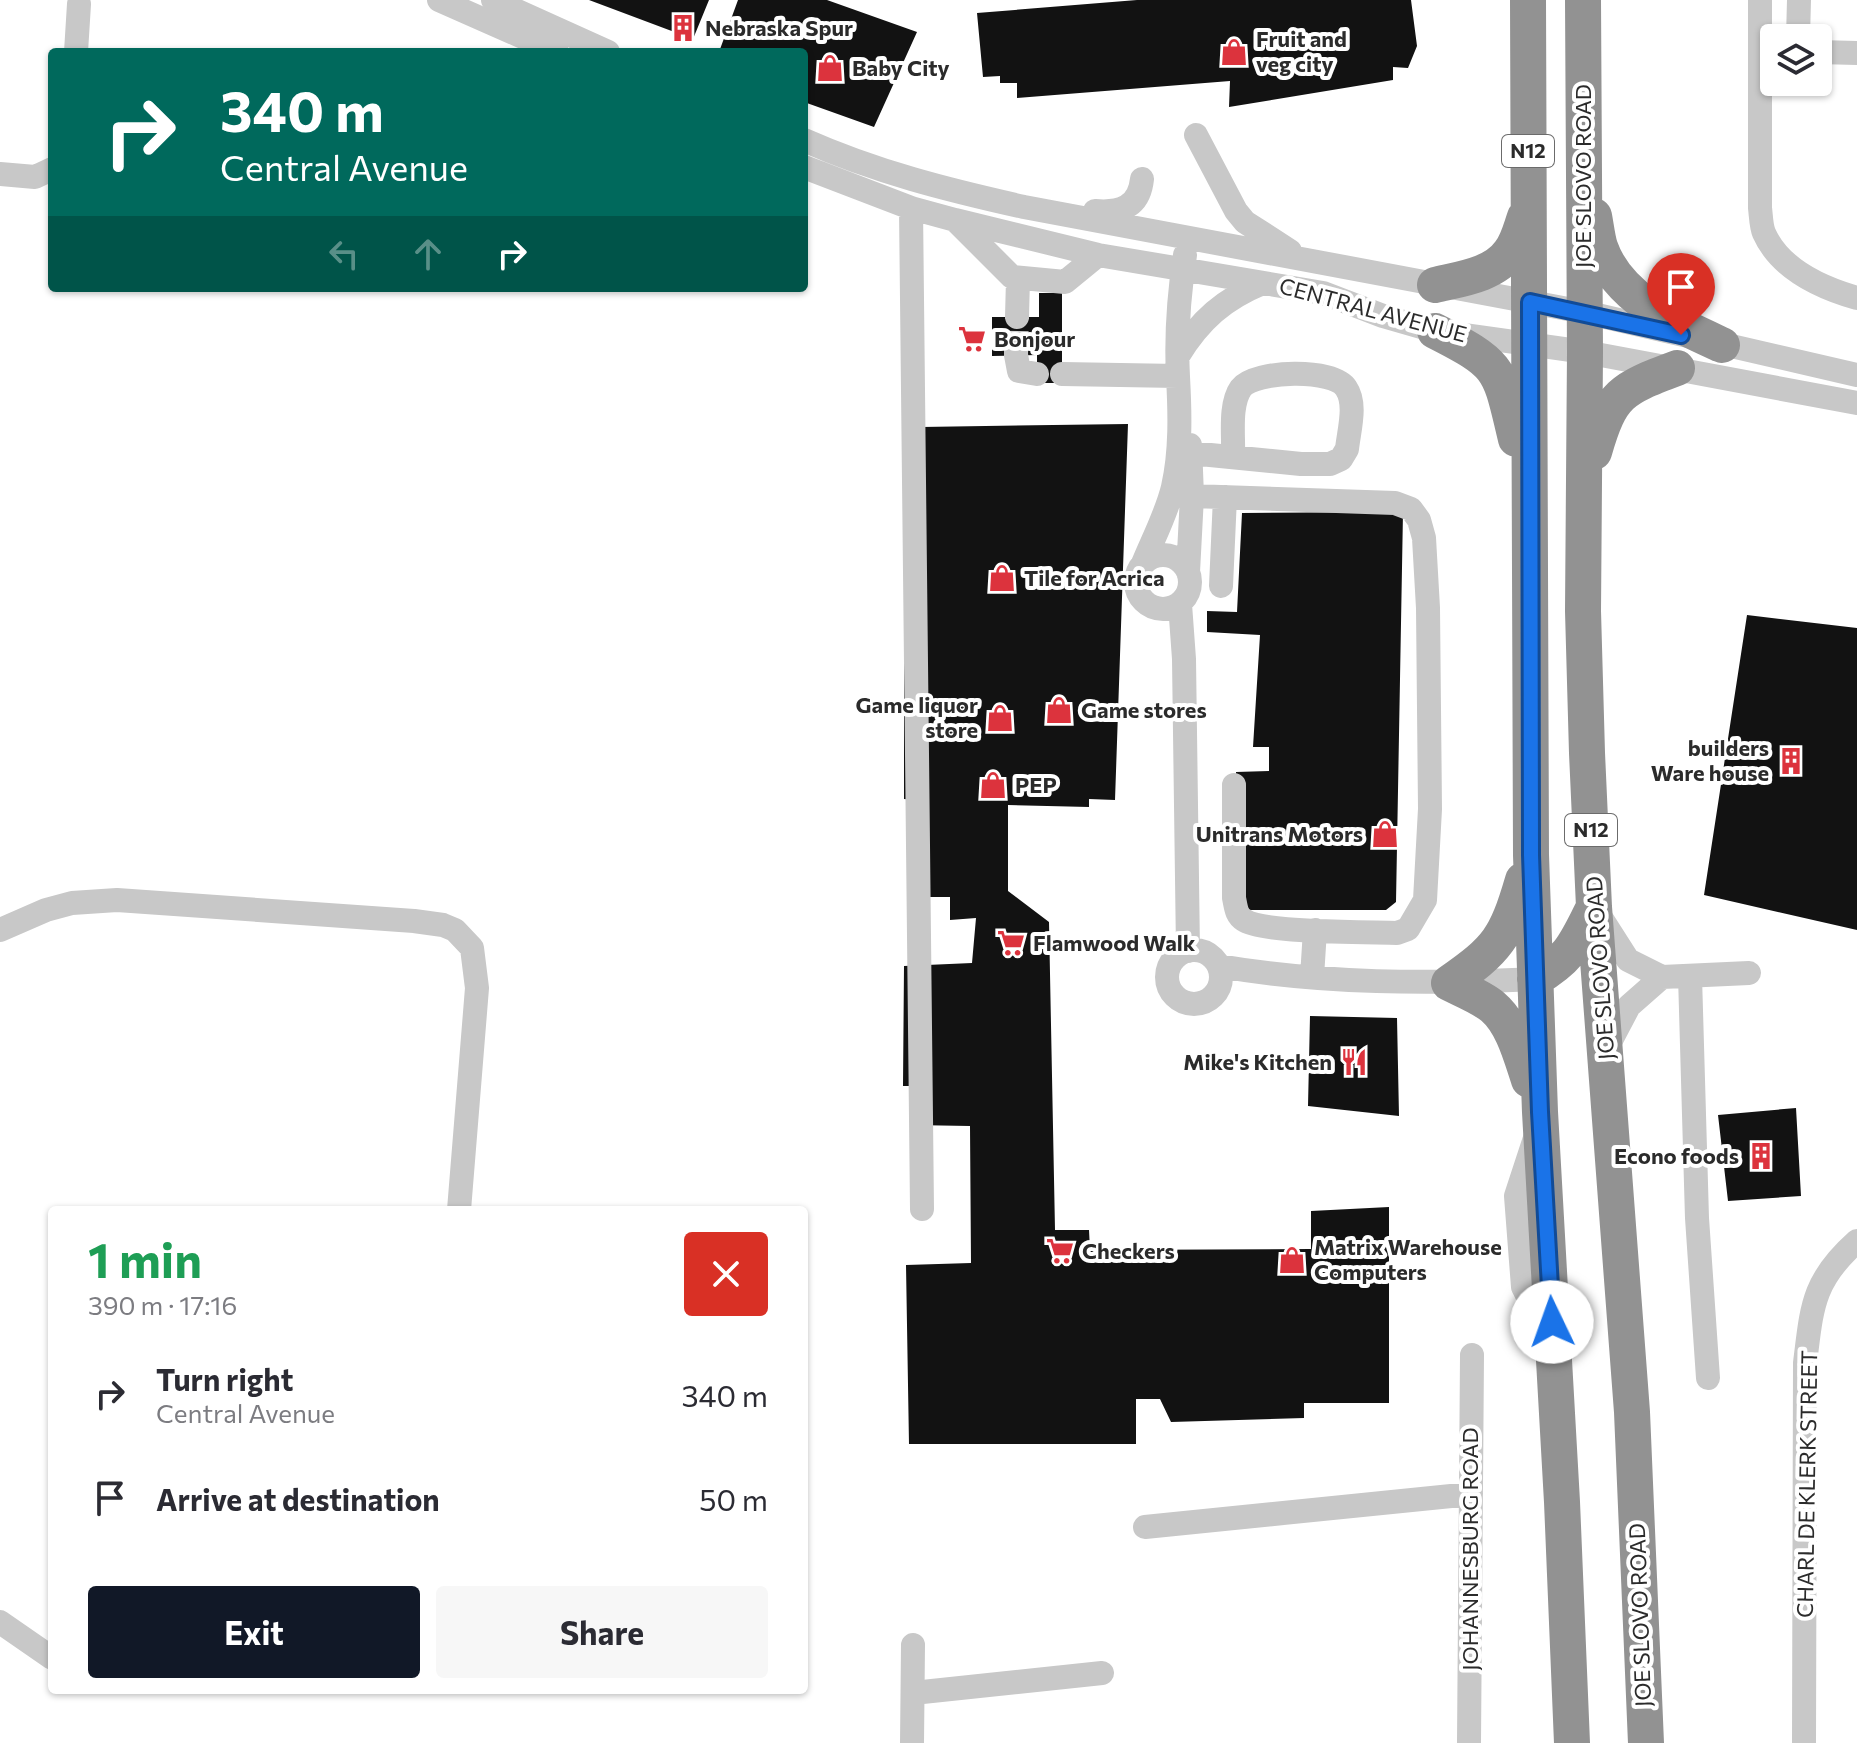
<!DOCTYPE html>
<meta charset="utf-8">
<style>
body{margin:0;font-family:Commissioner,sans-serif;background:#f7f7f7;color:#2b2b33;height:100vh;display:flex;flex-direction:column;font-size:30px;white-space:nowrap}
*{box-sizing:border-box;margin:0}
p{font-size:26px;color:#7c7c81}
.icon{flex:none;width:44px;height:44px;fill:none;stroke:currentColor;stroke-width:2;stroke-linecap:round;stroke-linejoin:round}
.map{position:relative;flex:1;overflow:hidden}
.sheet{position:absolute;left:48px;top:1206px;width:760px;height:488px;display:flex;flex-direction:column;background:#fff;border-radius:8px;box-shadow:0 2px 6px #0004}
.sheet>*{flex:none}
.guide{position:absolute;left:48px;top:48px;width:760px;height:244px;border-radius:8px;box-shadow:0 2px 6px #0004;background:#00695c;color:#fff;overflow:hidden}
.tools{position:absolute;left:1760px;top:24px;display:grid;gap:16px}
.tools a{display:grid;place-items:center;width:72px;height:72px;border-radius:8px;background:#fff;box-shadow:0 2px 6px #0004;font-size:40px}
.pin{position:absolute;display:grid;place-items:center;width:68px;height:68px;color:#fff;margin:-82px -34px;border-radius:50% 50% 50% 0;rotate:-45deg;box-shadow:0 0 8px #0007}
.pin .icon{rotate:45deg}
.me{position:absolute;width:88px;margin:-44px;rotate:357deg;stroke-linejoin:round;filter:drop-shadow(0 0 6px #0008)}
.turn{display:flex;align-items:center;gap:28px;height:168px;padding:0 40px;font-size:36px}
.turn .icon{width:104px;height:104px;stroke-width:2.5}
.turn b{display:block;font-size:56px;line-height:68px}
.lanes{display:flex;align-items:center;height:76px;padding:0 40px;background:#0003;justify-content:center;gap:40px;direction:ltr}
.lanes .off{opacity:.35}
.round{display:grid;place-items:center;flex:none;width:84px;height:84px;border-radius:8px;background:#f7f7f7}
.summary{display:flex;align-items:center;justify-content:space-between;height:136px;padding:0 40px}
h1{font-size:48px;font-weight:700;line-height:60px;color:#1e9e55}
.cta{display:flex;gap:16px;margin-top:auto;padding:16px 40px}
.cta a{flex:1;height:92px;border-radius:8px;background:#111827;color:#fff;font-size:32px;font-weight:700;line-height:92px;text-align:center}
.cta a+a{background:#f7f7f7;color:#2b2b33}
ul{padding:0;list-style:none}
li{display:flex;align-items:center;gap:24px;height:104px;padding:0 40px}
li div{flex:1}
li b{display:block;font-size:30px}
li em{font-style:normal}
.map>svg:first-child{display:block}
.building{fill:#121212}
.lines{fill:none;stroke-linecap:round;stroke-linejoin:round}
.minor-tunnel{stroke:#d5d5d5;stroke-width:24;stroke-dasharray:24 12;stroke-linecap:butt}
.minor{stroke:#c8c8c8;stroke-width:24}
.highway{stroke:#929292;stroke-width:36}
.route-casing{stroke:#114b97;stroke-width:20}
.route{stroke:#1a73e8;stroke-width:14}
.labels{text-anchor:middle;stroke-width:8;stroke-linejoin:round;paint-order:stroke}
.shield{fill:#fff;stroke:#6b6b6b;stroke-width:2}
.shield-label{font-size:20px;font-weight:bold;fill:#2b2b2b}
.poi-label{font-size:22px;font-weight:bold;fill:#2b2b2b;stroke:#fff;text-anchor:start}
.street-label{font-size:22px;fill:#2b2b2b;stroke:#fff}
</style>
<div class="map">
<svg width="1857" height="1743" viewBox="0 0 1857 1743">
<rect width="100%" height="100%" fill="#fff"/>
<path class="building" d="M589,0h120l-16,39z
M738,0h89l90,32 -43,95 -70,-25v-50h-85z
M1137,0h274l6,46 -9,22 -15,-1v13l-164,27 1,-26 -213,17v-15h-17v-7l-17,1 -6,-64z
M1039,293h23v90h-25v-28l-45,1v-39h47z
M1128,424l-13,376 -26,-1v8l-81,-2v86l41,31 6,308h34l1,20 221,-1v-38l78,-4v196h-85v15l-133,4 -11,-23h-24v45h-227l-3,-179 65,-2 -1,-137 -58,-1 3,-39h-12l1,-120 68,-3 4,-45 -26,2v-23h-36v-97l-10,-1v-202l17,-170z
M1403,512l-7,390 -10,8h-139l-9,-8 -2,-130 33,-1v-24h-16l7,-112 -53,-3v-21l30,1 5,-99z
M1747,615l110,13v302l-153,-35z
M1310,1016l87,2 2,98 -91,-10z
M1796,1108l5,88 -73,5 -10,-86z"/>
<g class="lines">
<path class="minor-tunnel" d="M1016,355l1,-38"/>
<path class="minor" d="M439,0l118,52
M493,0l115,52
M1760,0v208c1,7 1,18 4,25 16,36 58,55 93,65
M1798,38l1,-38
M76,52l3,-48
M1818,52l39,1
M1196,135l40,76 9,11 45,29
M804,140c72,32 144,50 220,67l560,105 273,63
M804,167l107,41 44,12 143,35 225,38 60,23 52,15 150,21 272,51
M0,174l35,3 17,-8
M911,208l11,1001
M1095,211c24,2 44,-3 47,-32
M955,220l57,57 53,5 33,-27
M1017,317l1,-38
M1016,355l3,16 18,3
M1178,356c22,-36 46,-57 85,-73
M1062,374l116,2
M1190,453l111,11h29l11,-5 6,-10c2,-19 10,-45 -1,-61 -12,-20 -91,-18 -105,0 -12,17 -7,49 -8,68
M1192,496l203,7 16,6 8,11 5,18 4,70 2,201 -5,91 -17,29 -11,4c-28,-1 -135,0 -153,-13 -8,-5 -8,-13 -10,-22v-113
M1136 582a27 27 0 1 1 54 0a27 27 0 1 1-54 0Z
M1142,566c10,-25 25,-53 31,-79 8,-36 7,-74 5,-110 -2,-39 1,-83 7,-122
M1188,572l4,-76 -2,-51
M1221,586l4,-89
M1180,604l4,55 4,292
M1598,913l30,47 34,17 87,-4
M0,930l46,-20 26,-7 45,-3 297,21 29,4 12,5 17,18 5,40 -18,222
M1167 977a27 27 0 1 1 54 0a27 27 0 1 1-54 0Z
M1219,966c104,18 211,18 316,13
M1690,976l7,242 11,160
M1312,977l3,-47
M1608,1046l21,-40 33,-29
M1536,1135l-20,61 7,91 23,46
M1145,1527l326,-33
M0,1622l52,36
M913,1693l189,-20
M912,1743l1,-98
M1469,1743l3,-388
M1804,1743l1,-380c7,-56 7,-82 52,-122"/>
<path class="highway" d="M1528,0l3,855 9,257 22,390 10,241
M1583,0l2,352 -2,259 4,142 7,154 38,505 14,331
M1594,216c2,10 3,21 6,31 18,52 76,77 122,98
M1435,285c25,-6 59,-10 75,-33 8,-10 11,-24 15,-35
M1435,331c67,34 64,37 81,108
M1594,452c17,-59 27,-63 83,-84
M1523,880c-17,58 -25,69 -74,103 14,7 32,14 44,24 20,17 28,49 36,73
M1535,979c37,-22 40,-35 59,-72"/>
</g>
<g class="lines">
<g class="route-casing">
<path id="route" d="M1552,1322l-12,-210 -9,-257 -1,-553 151,33"/>
</g>
<use href="#route" class="route"/>
</g>
<defs>
<g id="building-bare" transform="scale(2.16)"><path d="M-4-6H4V6H1V3H-1V6H-4ZM-2.5-4.3h1.7v1.8h-1.7ZM.8-4.3h1.7v1.8H.8ZM-2.5-1h1.7V.8h-1.7ZM.8-1h1.7V.8H.8Z" fill="#dc333d" stroke="#fff" stroke-width="2.5" paint-order="stroke"/></g>
<g id="shop-bare" transform="scale(2.16)"><path d="M-5-2.5h2.3a2.7 3.5 0 0 1 5.4 0H5L5.5 6h-11ZM-1.5-2.5h3a1.5 2.3 0 0 0-3 0Z" fill="#dc333d" stroke="#fff" stroke-width="2.5" paint-order="stroke"/></g>
<g id="supermarket-bare" transform="scale(2.16)"><path d="M-6-5.5h2.5l.6 2H6L4.5 2H-2.5L-4.4-4H-6ZM-1.5 3.2a1.3 1.3 0 1 0 .1 0ZM3 3.2a1.3 1.3 0 1 0 .1 0Z" fill="#dc333d" stroke="#fff" stroke-width="2.5" paint-order="stroke"/></g>
<g id="restaurant-bare" transform="scale(2.16)"><path d="M-5-6h1v4h1v-4h1v4h1v-4h1v5L-1.5 .5V6h-2V.5L-5-1ZM5-6V6H3V1.5H1.5Q1.5-4 5-6Z" fill="#dc333d" stroke="#fff" stroke-width="2.5" paint-order="stroke"/></g>
</defs>
<g fill-rule="evenodd">
<use href="#building-bare" x="683" y="28"/>
<use href="#shop-bare" x="1234" y="52"/>
<use href="#shop-bare" x="830" y="68"/>
<use href="#supermarket-bare" x="972" y="339"/>
<use href="#shop-bare" x="1002" y="578"/>
<use href="#shop-bare" x="1059" y="710"/>
<use href="#shop-bare" x="1000" y="718"/>
<use href="#building-bare" x="1791" y="761"/>
<use href="#shop-bare" x="993" y="785"/>
<use href="#shop-bare" x="1385" y="834"/>
<use href="#supermarket-bare" x="1011" y="943"/>
<use href="#restaurant-bare" x="1354" y="1062"/>
<use href="#building-bare" x="1761" y="1156"/>
<use href="#supermarket-bare" x="1060" y="1251"/>
<use href="#shop-bare" x="1292" y="1260"/>
</g>
<g class="labels">
<g class="shield">
<rect x="1502" y="135" width="52" height="32" rx="6"/>
<rect x="1565" y="814" width="52" height="32" rx="6"/>
</g>
<g class="shield-label">
<text x="1528" y="158">N12</text>
<text x="1591" y="837">N12</text>
</g>
<g class="poi-label">
<text x="705" y="36">Nebraska Spur</text>
<text x="1256" y="47">Fruit and<tspan x="1256" dy="25">veg city</tspan></text>
<text x="852" y="76">Baby City</text>
<text x="994" y="347">Bonjour</text>
<text x="1024" y="586">Tile for Acrica</text>
<text x="978" y="713" text-anchor="end">Game liquor<tspan x="978" dy="25">store</tspan></text>
<text x="1081" y="718">Game stores</text>
<text x="1769" y="756" text-anchor="end">builders<tspan x="1769" dy="25">Ware house</tspan></text>
<text x="1015" y="793">PEP</text>
<text x="1363" y="842" text-anchor="end">Unitrans Motors</text>
<text x="1033" y="951">Flamwood Walk</text>
<text x="1332" y="1070" text-anchor="end">Mike's Kitchen</text>
<text x="1739" y="1164" text-anchor="end">Econo foods</text>
<text x="1314" y="1255">Matrix Warehouse<tspan x="1314" dy="25">Computers</tspan></text>
<text x="1082" y="1259">Checkers</text>
</g>
<g class="street-label">
<text transform="translate(1583 176) rotate(-90)" y="8">JOE SLOVO ROAD</text>
<text transform="translate(1373 310) rotate(15)" y="8">CENTRAL AVENUE</text>
<text transform="translate(1600 968) rotate(-94)" y="8">JOE SLOVO ROAD</text>
<text transform="translate(1807 1484) rotate(-89)" y="8">CHARL DE KLERK STREET</text>
<text transform="translate(1470 1549) rotate(-90)" y="8">JOHANNESBURG ROAD</text>
<text transform="translate(1640 1615) rotate(-92)" y="8">JOE SLOVO ROAD</text>
</g>
</g>
</svg>
<div class="tools">
<a><svg class="icon" aria-label="layers" viewBox="0 0 24 24"><path d="M12 4l9 5-9 5-9-5zM3 14l9 5 9-5"/></svg></a>
</div>
<div class="pin" style="left:1681px;top:335px;background:#d93025"><svg class="icon" aria-label="arrive" viewBox="0 0 24 24"><path d="M6 21V4h12l-3 4 3 4H6"/></svg></div>
<svg class="me" style="left:1552px;top:1322px" viewBox="-20 -20 40 40"><circle r="19" fill="#fff"/><path d="M0-13L10 11 0 6-10 11z" fill="#1a73e8"/></svg>
<div class="guide">
<div class="turn"><svg class="icon" aria-label="right" viewBox="0 0 24 24"><path d="M7 20v-9h11M14 6l5 5-5 5"/></svg><div><b>340 m</b>Central Avenue</div></div>
<div class="lanes"><svg class="icon off" aria-label="left" viewBox="0 0 24 24"><path d="M17 20v-9H6M10 6l-5 5 5 5"/></svg><svg class="icon off" aria-label="ahead" viewBox="0 0 24 24"><path d="M12 20V5M6 11l6-6 6 6"/></svg><svg class="icon" aria-label="right" viewBox="0 0 24 24"><path d="M7 20v-9h11M14 6l5 5-5 5"/></svg></div>
</div>
<section class="sheet">
<div class="summary"><div><h1>1 min</h1><p>390 m · 17:16</p></div><a class="round" style="background:#d93025;color:#fff"><svg class="icon" aria-label="close" viewBox="0 0 24 24"><path d="M6 6l12 12M18 6L6 18"/></svg></a></div>
<ul>
<li><svg class="icon" aria-label="right" viewBox="0 0 24 24"><path d="M7 20v-9h11M14 6l5 5-5 5"/></svg><div><b>Turn right</b><p>Central Avenue</p></div><em>340 m</em></li>
<li><svg class="icon" aria-label="arrive" viewBox="0 0 24 24"><path d="M6 21V4h12l-3 4 3 4H6"/></svg><div><b>Arrive at destination</b></div><em>50 m</em></li>
</ul>
<div class="cta"><a>Exit</a><a>Share</a></div>
</section>
</div>
